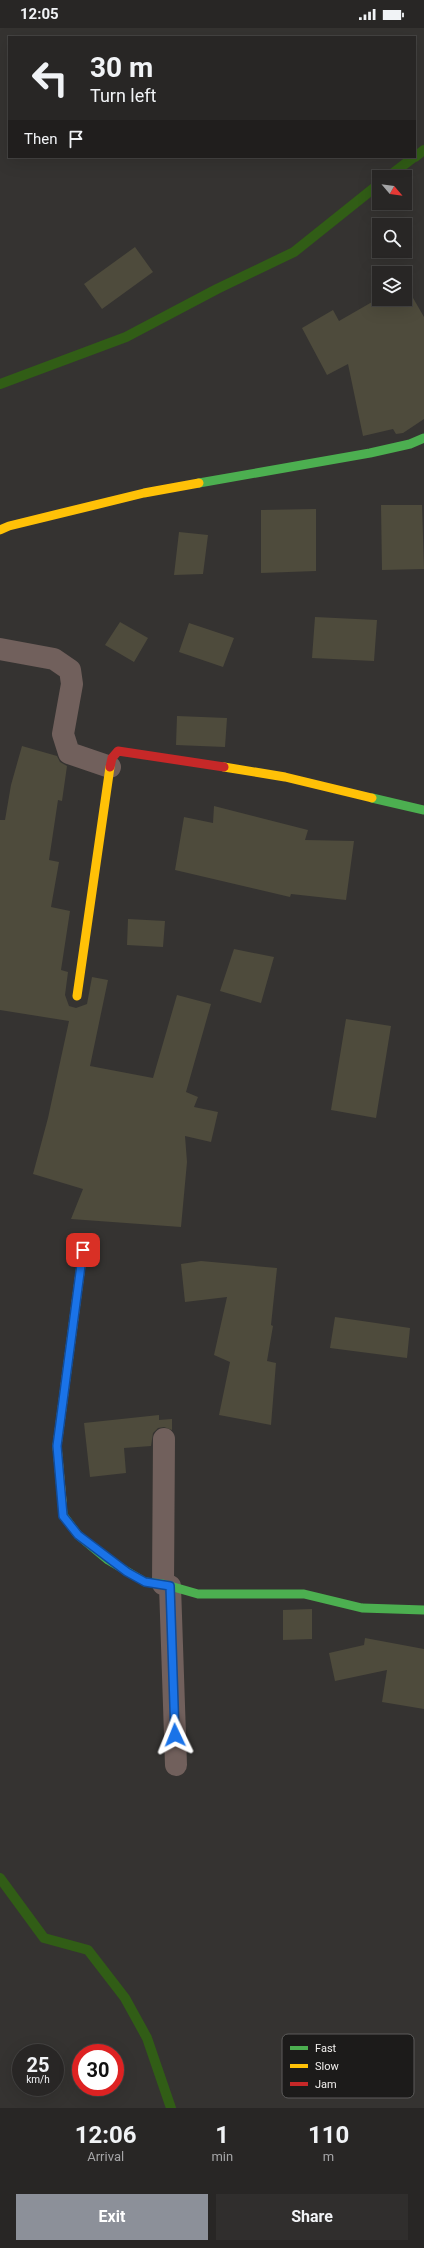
<!DOCTYPE html>
<style>
body{margin:0;font-family:Roboto,sans-serif;background:#302e2d;color:#f1f3f6;height:100vh;display:flex;flex-direction:column;font-size:15px;white-space:nowrap}
*{box-sizing:border-box;margin:0}
p{font-size:13px;color:#a5a5a7}
.icon{flex:none;width:22px;height:22px;fill:none;stroke:currentColor;stroke-width:2;stroke-linecap:round;stroke-linejoin:round}
.map{position:relative;height:2080px;overflow:hidden}
.drawer{display:flex;flex-direction:column;background:#282625;flex:1}
.drawer>*{flex:none}
.top-card{position:absolute;left:8px;top:8px;width:408px;height:122px;border-radius:0px;box-shadow:0 4px 16px #0002,0 0 0 1px #444342;background:#282625;color:#f1f3f6;overflow:hidden}
.needle{width:26px;rotate:119deg}
.fabs{position:absolute;left:372px;top:142px;display:grid;gap:8px}
.fabs a{display:grid;place-items:center;width:40px;height:40px;border-radius:0px;background:#282625;box-shadow:0 4px 16px #0002,0 0 0 1px #444342;font-size:20px}
.speed{position:absolute;left:12px;top:2016px;display:flex;gap:8px;font-size:20px;font-weight:700;text-align:center}
.speed>*{display:grid;place-content:center;width:52px;height:52px;border-radius:50%;background:#282625;box-shadow:0 4px 16px #0002,0 0 0 1px #444342;line-height:1}
.speed small{font-size:10px;font-weight:400}
.speed .limit{border:6px solid #d22;background:#fff;color:#111}
.pin{position:absolute;display:grid;place-items:center;width:34px;height:34px;color:#fff;margin:-17px;border-radius:8px;box-shadow:0 2px 6px #0006}
.me{position:absolute;width:44px;margin:-22px;rotate:358deg;stroke-linejoin:round;filter:drop-shadow(0 0 3px #0008)}
.turn{display:flex;align-items:center;gap:14px;height:84px;padding:0 16px;font-size:18px}
.turn .icon{width:52px;height:52px;stroke-width:2.5}
.turn b{display:block;font-size:28px;line-height:34px}
.then{display:flex;align-items:center;height:38px;padding:0 16px;background:#0003;gap:8px;font-size:15px}
.eta{display:flex;justify-content:space-evenly;align-items:center;height:68px;text-align:center}
.eta b{font-size:24px;font-weight:700;line-height:28px}
.action{display:flex;gap:8px;margin-top:auto;padding:8px 16px}
.action a{flex:1;height:46px;border-radius:0px;background:#8c9099;color:#fff;font-size:16px;font-weight:700;line-height:46px;text-align:center}
.action a+a{background:#302e2d;color:#f1f3f6}
.status{display:flex;justify-content:space-between;align-items:center;height:28px;padding:0 20px;background:#282625;direction:ltr}
.status svg{height:11px;fill:currentColor}
.map>svg:first-child{display:block}
.lines{fill:none;stroke-linecap:round;stroke-linejoin:round}
.stream{stroke:#315d16;stroke-width:10}
.building{fill:#4e4b3c}
.street{stroke:#71605c;stroke-width:22}
.fast{stroke:#4caf50;stroke-width:9}
.slow{stroke:#ffc107;stroke-width:9}
.jam{stroke:#c62828;stroke-width:9}
.route-casing{stroke:#114b97;stroke-width:10}
.route{stroke:#1a73e8;stroke-width:7}
.key{fill:#1c1b1a;stroke:#5c5b5a;stroke-width:1}
.key-label{font-size:11px;fill:#f2f0ee}
</style>
<div class="status"><b>12:05</b><svg viewBox="0 0 49 12"><path d="M0 12V9h3v3zM5 12V6h3v6zM10 12V3h3v9zM15 12V0h3v12zM26 1h20v11H26zM47 4h2v5h-2z"/></svg></div>
<div class="map">
<svg width="424" height="2080" viewBox="0 0 424 2080">
<rect width="100%" height="100%" fill="#353331"/>
<g class="lines">
<path class="stream" d="M415,129l9,-7
M388,149l26,-20
M0,356l126,-47 91,-48 77,-37 85,-68
M0,1850l44,60 44,12 37,48 22,40 24,70"/>
</g>
<path class="building" d="M135,219l18,25 -51,37 -18,-25z
M405,256l19,33v102l-21,14 -7,1 -3,-5 -30,7 -15,-72 -21,11 -25,-47 31,-18 6,11 40,-23 26,1z
M381,477h41l2,64 -42,1z
M316,481v62l-55,2v-63z
M179,504l29,3 -5,39 -29,1z
M315,589l62,3 -3,41 -62,-3z
M120,594l28,16 -14,24 -29,-17z
M189,595l45,15 -11,29 -44,-15z
M177,688l50,2 -2,29 -49,-2z
M22,718l35,10 3,6 7,4 -5,35 -4,-1 -9,60 10,2 -8,45 19,4 -9,59 7,2 -3,23 4,11 7,2 11,-4 5,-27 16,3 -18,86 63,12 24,-83 34,9 -25,88 12,5 -4,10 24,5 -7,30 -26,-6 2,26 -6,65 -110,-8 12,-30 -50,-15 15,-56 21,-97 -69,-11v-190h5l6,-35z
M214,778l94,24 -3,10 49,1 -8,59 -55,-6 -1,3 -115,-27 9,-53 29,6z
M128,891l37,2 -2,26 -36,-2z
M234,921l40,8 -13,46 -41,-12z
M346,991l45,7 -15,92 -45,-8z
M201,1233l76,7 -6,57 2,1 -6,35 9,2 -5,62 -52,-10 11,-53 -16,-7 13,-58 -42,5 -4,-38z
M335,1289l75,11 -3,30 -77,-10z
M159,1387v5l13,-1v11l-8,-3 -6,1 -5,5 -2,13 -27,2 2,25 -36,4 -6,-54z
M312,1581v30l-29,1v-30z
M365,1610l59,11v60l-42,-7 5,-32 -52,11 -6,-28 35,-8z"/>
<g class="lines">
<path class="street" d="M0,621l54,10 16,11 2,14 -9,50 6,19 41,14
M163,1556l1,-145
M170,1558l6,179"/>
<path class="fast" d="M199,455l171,-30 40,-9 14,-6
M372,770l52,12
M62,1473l1,14 15,20 30,25 37,22 18,2 35,10h106l58,14 62,2"/>
<path class="slow" d="M0,502l9,-4 135,-33 55,-10
M224,739l61,10 87,21
M77,968l33,-229
M62,1473l-5,-55 26,-196"/>
<path class="jam" d="M110,739l2,-9 6,-7 106,16"/>
</g>
<g class="lines">
<g class="route-casing">
<path id="route" d="M83,1222l-26,196 6,70 15,19 49,37 18,10 25,4 5,149"/>
</g>
<use href="#route" class="route"/>
</g>
<rect x="282" y="2006" width="132" height="64" rx="6" class="key"/>
<rect x="290" y="2018" width="18" height="4" fill="#4caf50"/>
<rect x="290" y="2036" width="18" height="4" fill="#ffc107"/>
<rect x="290" y="2054" width="18" height="4" fill="#c62828"/>
<g class="key-label">
<text x="315" y="2024">Fast</text>
<text x="315" y="2042">Slow</text>
<text x="315" y="2060">Jam</text>
</g>
</svg>
<div class="fabs">
<a><svg class="needle" viewBox="-14 -14 28 28"><path d="M0-13l5 13h-10z" fill="#e53935"/><path d="M0 13l5-13h-10z" fill="#a5a5a7"/></svg></a>
<a><svg class="icon" aria-label="search" viewBox="0 0 24 24"><circle cx="10" cy="10" r="6"/><path d="M15 15l6 6"/></svg></a>
<a><svg class="icon" aria-label="layers" viewBox="0 0 24 24"><path d="M12 4l9 5-9 5-9-5zM3 14l9 5 9-5"/></svg></a>
</div>
<div class="speed"><div>25<small>km/h</small></div><div class="limit">30</div></div>
<div class="pin" style="left:83px;top:1222px;background:#d93025"><svg class="icon" aria-label="arrive" viewBox="0 0 24 24"><path d="M6 21V4h12l-3 4 3 4H6"/></svg></div>
<svg class="me" style="left:175px;top:1707px" viewBox="-20 -20 40 40"><path d="M0-17L14 15 0 8-14 15z" fill="#1a73e8" stroke="#fff" stroke-width="4"/></svg>
<div class="top-card">
<div class="turn"><svg class="icon" aria-label="left" viewBox="0 0 24 24"><path d="M17 20v-9H6M10 6l-5 5 5 5"/></svg><div><b>30 m</b>Turn left</div></div>
<div class="then">Then<svg class="icon" aria-label="arrive" viewBox="0 0 24 24"><path d="M6 21V4h12l-3 4 3 4H6"/></svg></div>
</div>
</div>
<section class="drawer">
<div class="eta">
<div><b>12:06</b><p>Arrival</p></div>
<div><b>1</b><p>min</p></div>
<div><b>110</b><p>m</p></div>
</div>
<div class="action"><a>Exit</a><a>Share</a></div>
</section>
